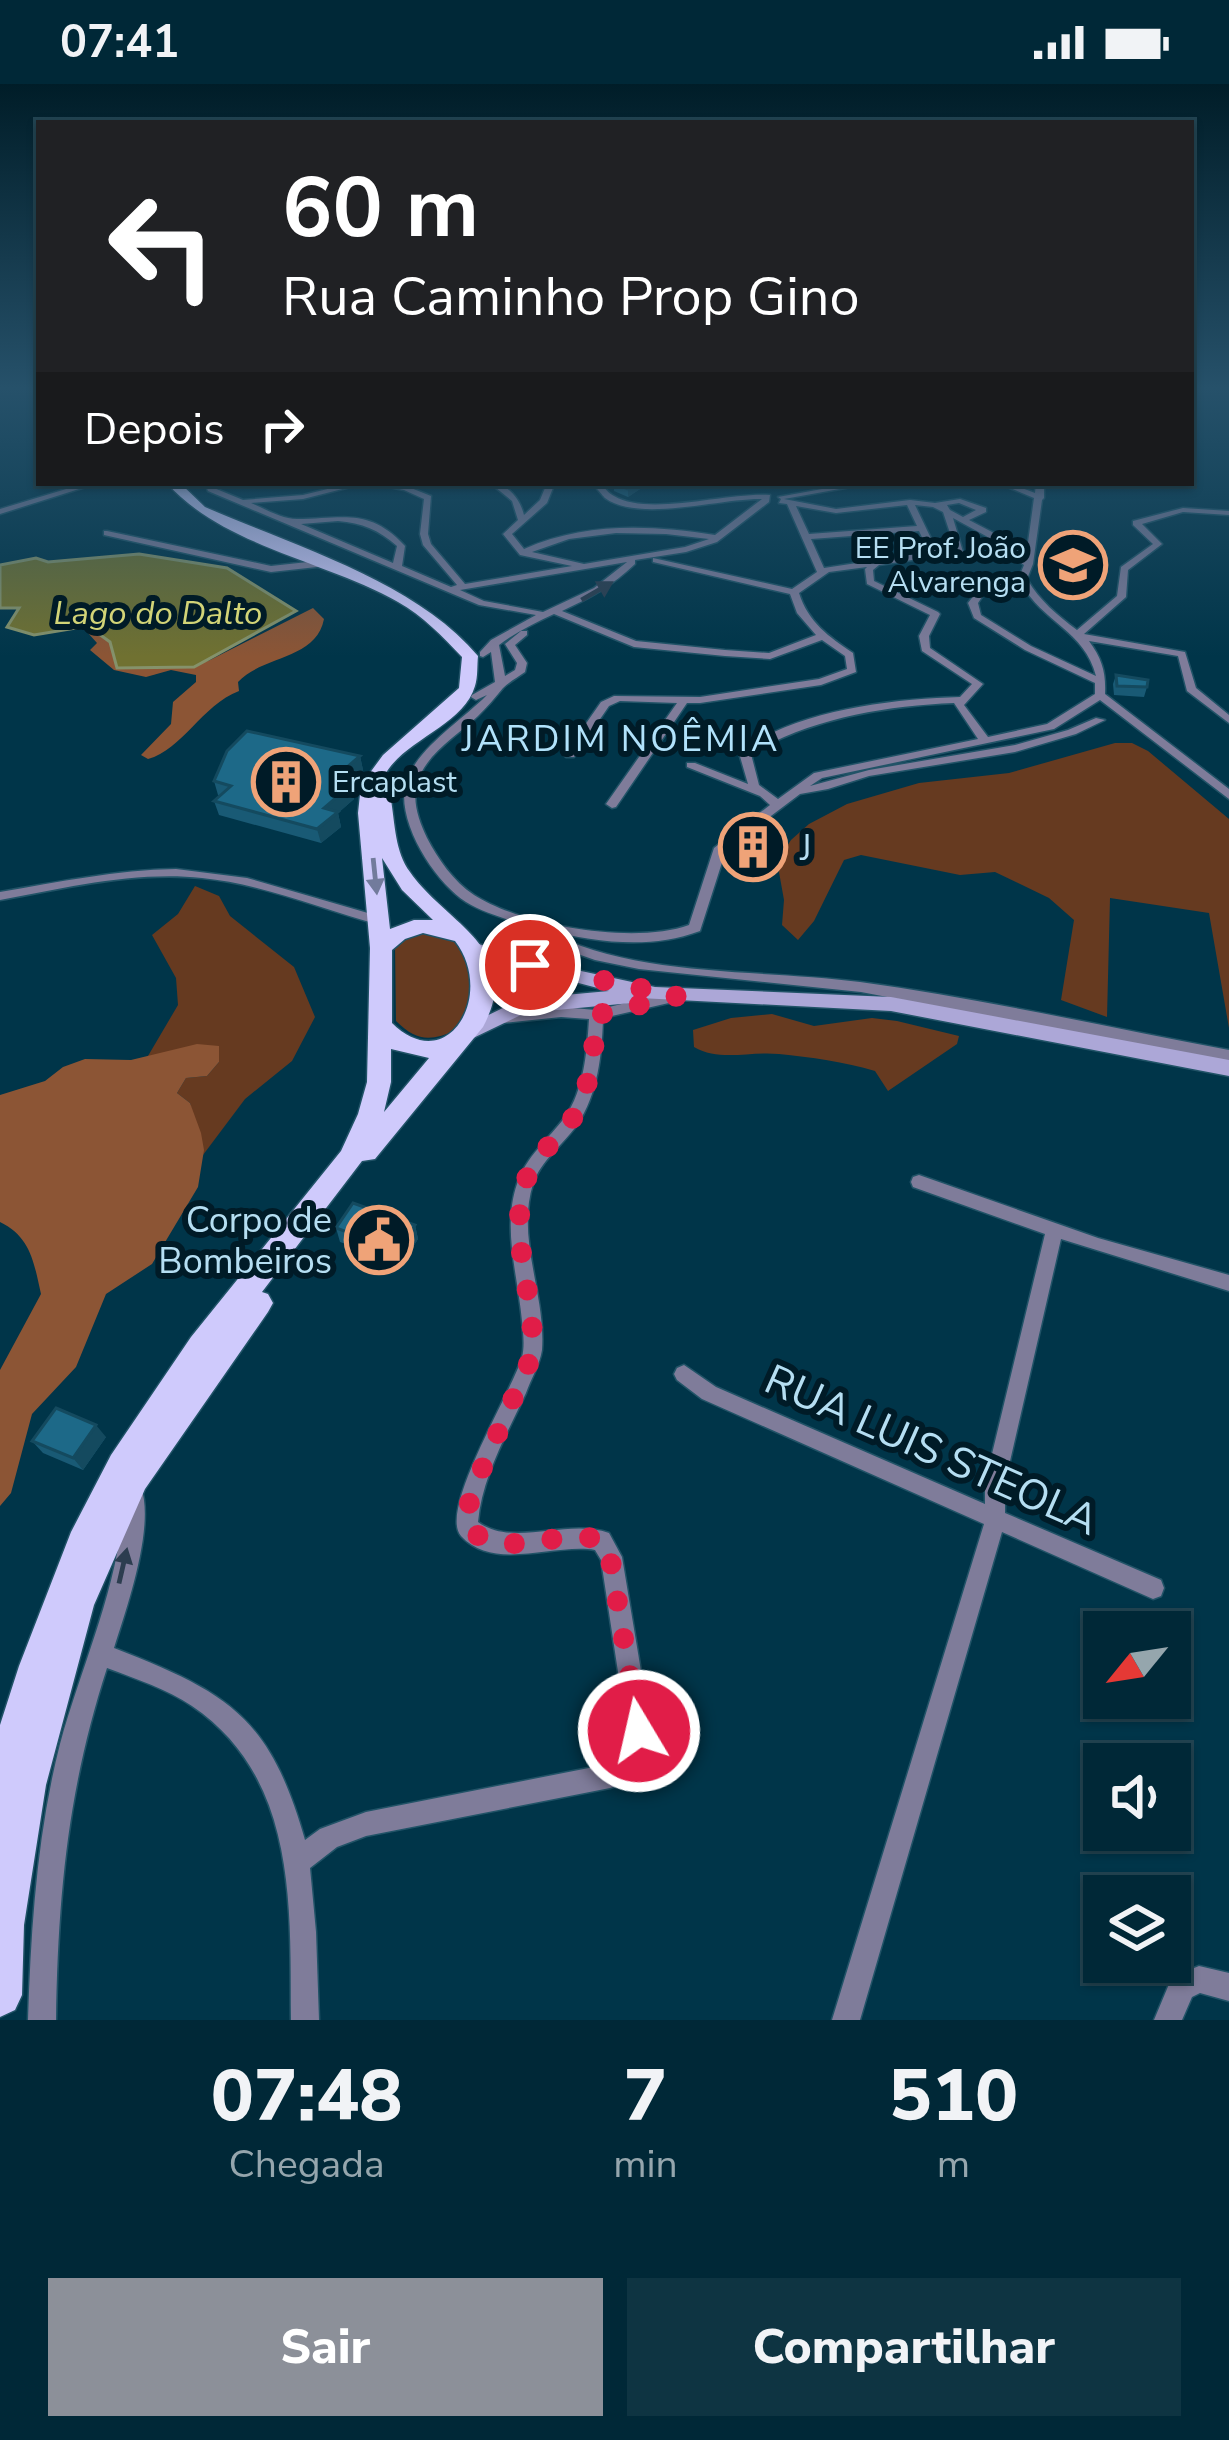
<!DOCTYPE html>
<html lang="pt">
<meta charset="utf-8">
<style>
body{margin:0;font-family:"Nunito Sans",sans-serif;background:#0e3442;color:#f1f3f6;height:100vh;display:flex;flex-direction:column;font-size:45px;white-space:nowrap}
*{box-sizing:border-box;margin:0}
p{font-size:39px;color:#95a6ad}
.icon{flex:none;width:66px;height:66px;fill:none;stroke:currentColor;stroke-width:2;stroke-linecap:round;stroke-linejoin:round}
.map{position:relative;height:1936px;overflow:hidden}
.drawer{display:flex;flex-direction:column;background:#002837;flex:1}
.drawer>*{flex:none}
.banner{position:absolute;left:36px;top:36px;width:1158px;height:366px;border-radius:0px;box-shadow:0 3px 9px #0004,0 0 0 3px #224452;background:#202124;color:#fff;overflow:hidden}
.needle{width:78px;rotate:240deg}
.buttons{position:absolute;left:1083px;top:1527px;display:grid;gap:24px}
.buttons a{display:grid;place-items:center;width:108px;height:108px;border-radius:0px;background:#002837;box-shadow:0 3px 9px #0004,0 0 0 3px #224452;font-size:60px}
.pin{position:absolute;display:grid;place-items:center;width:102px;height:102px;color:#fff;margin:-51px;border:6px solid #fff;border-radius:50%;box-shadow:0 3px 12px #0007}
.me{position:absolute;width:132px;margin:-66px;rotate:351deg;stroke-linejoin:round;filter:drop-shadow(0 0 9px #0008)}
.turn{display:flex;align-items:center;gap:42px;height:252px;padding:0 48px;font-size:54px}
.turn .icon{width:156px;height:156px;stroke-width:2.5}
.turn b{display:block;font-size:84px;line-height:102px}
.then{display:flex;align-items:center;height:114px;padding:0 48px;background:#0003;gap:24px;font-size:45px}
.eta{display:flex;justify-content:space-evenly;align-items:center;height:204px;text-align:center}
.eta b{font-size:72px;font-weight:800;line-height:84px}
.action{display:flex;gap:24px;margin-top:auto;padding:24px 48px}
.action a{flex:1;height:138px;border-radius:0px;background:#8c9099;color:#fff;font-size:48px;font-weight:800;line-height:138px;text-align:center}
.action a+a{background:#0e3442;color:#f1f3f6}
.status{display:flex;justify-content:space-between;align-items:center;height:84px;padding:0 60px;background:#002837;direction:ltr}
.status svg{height:33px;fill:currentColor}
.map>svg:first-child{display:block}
.green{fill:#663a20}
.forest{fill:#8c5535}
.water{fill:#707131;stroke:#85926b;stroke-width:3}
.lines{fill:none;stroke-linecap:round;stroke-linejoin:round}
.minor-casing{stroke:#215367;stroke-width:3}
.secondary-casing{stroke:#215367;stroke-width:3}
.primary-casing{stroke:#215367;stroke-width:3}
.minor{fill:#7f7c9a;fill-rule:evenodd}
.secondary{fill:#aca7d7;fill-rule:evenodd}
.primary{fill:#cfcafc;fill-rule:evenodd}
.wall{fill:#195a75}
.shaded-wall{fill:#144a5f}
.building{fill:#1d6988;stroke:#144a5f;stroke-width:3}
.oneway{fill:#2c3d4f}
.oneway2{fill:#727b9c}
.route{stroke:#e11d48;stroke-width:21;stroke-dasharray:0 37.8}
.labels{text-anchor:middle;stroke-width:12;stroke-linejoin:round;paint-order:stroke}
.far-poi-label{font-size:30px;fill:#b5def2;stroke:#001b27;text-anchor:end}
.far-water-label{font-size:33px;font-style:italic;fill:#d2d477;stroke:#001b27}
.far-quarter-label{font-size:36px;letter-spacing:3px;fill:#b1e2fb;stroke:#001b27}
.poi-label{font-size:36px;fill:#b5def2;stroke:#001b27;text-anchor:start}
.near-street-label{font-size:42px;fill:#b5def2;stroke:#001b27}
</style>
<div class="status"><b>07:41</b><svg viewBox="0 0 49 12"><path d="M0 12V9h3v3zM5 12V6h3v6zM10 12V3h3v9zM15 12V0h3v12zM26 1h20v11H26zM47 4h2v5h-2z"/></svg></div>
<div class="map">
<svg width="1229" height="1936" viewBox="0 0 1229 1936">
<rect width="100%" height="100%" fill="#003549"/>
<path class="green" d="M1115,659h17l16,8 81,68v209l-20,-115 -99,-15 -3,119 -46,-17 13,-80 -25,-22 -54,-26 -35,3 -99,-20 -17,5 -30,61 -16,19 -16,-15 2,-25 -7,-39 14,-21 18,-16 38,-20 72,-21 90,-10z
M195,802l24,10 11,20 64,51 21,50 -23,44 -47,38 -42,56 -13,-52 -13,-10 9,-15 21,-2 12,-14 -71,-6 30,-51 -2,-27 -24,-43 26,-21z
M426,842l33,11 21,48 -23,45c-26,11 -40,12 -61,-9l-1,-76z
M492,879l86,31 -86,9z
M772,930l42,12 58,-8 25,3 62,15 -2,8 -69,47 -13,-20c-30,-9 -65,-14 -96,-17 -30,-3 -59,8 -85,-7l-1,-17 38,-12z"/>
<path class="forest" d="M313,524l11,11c-8,41 -61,36 -86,63l1,9c-37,14 -57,59 -91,68l-7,-4 30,-31 2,-22 23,-20v-7l-25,-5 -25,7 -32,-7 -24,-20 7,-7 -9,-10 3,-6 103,36 14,-2z
M197,960l22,2v16l-12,14 -21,2 -9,15 13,10 11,30 3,17 -6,37 -46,77 -46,30 -30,73 -44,47 -21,79 -11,13v-136l41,-76c-7,-31 -10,-57 -41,-72v-127l45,-14 18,-14 22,-8 46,1z"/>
<path class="water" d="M139,470l88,14 69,43 -102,56 -77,1 -7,-26 -22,-16 -54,9 -27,-8 12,-19h-19v-43l36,-7 12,4z"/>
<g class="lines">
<g class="minor-casing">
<path id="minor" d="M86,399h12l-98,31v-5z
M205,399h8l1,5 29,12 60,-5 49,-12h14l-63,16 -52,4c14,6 31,16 46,16 46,0 72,-12 108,27l-3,20 49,21 6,-2 -34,-40 -3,-11 4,-35 -20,-9 -35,-7 37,3 25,10 -3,38 3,10 34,40 107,-18 -52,-11 -17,-21 15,-14 -6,-19 -22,-18c18,0 30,16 34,32l16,-15 7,-17h8l-8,20 -35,31 12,15c61,-27 127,-24 191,-14l47,-36c-41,-1 -123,24 -157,-1 -1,-1 -12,-14 -13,-15h8c5,5 8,10 14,13 35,21 113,-4 156,-1l-1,7 -52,40 -31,10 -51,8v4c-22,21 -45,34 -73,47l74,30 89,9 44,3 47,-18 -19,-22 -7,-19 -137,-32v-4l139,31 25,-17 -30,-68 -8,-1 2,-4 -3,-2 77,-14h18l-89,16 52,10 74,-9 25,3 25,-4 26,9v4l-17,8 23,12 34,25 8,-59 -36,-15h11l26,10 1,-10h8v15l-2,2 -9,64 -6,15c13,22 30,36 50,51l40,-34 4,-29 32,-23 -20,-19v-4l50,-13 46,3v4l-46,-3 -41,12 20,20 -34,26 -2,27 -42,37 101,18 11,36 33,27v8l-42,-32 -9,-35 -89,-15c13,18 17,31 16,53l124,95v10l-129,-99 -46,29 -232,49 -12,8 59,-16 146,-25 53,-15 28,-12 9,2 -29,14 -61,18 -146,24 -41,13 -28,5 -74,56 -26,81c-51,19 -103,11 -155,-1 87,48 217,39 315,52 124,17 246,45 369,68v12l-368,-70 -222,-23 -44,-9 -43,-15 -33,-18 -1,-4c-17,-6 -36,-11 -52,-21 -32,-20 -77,-89 -57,-128 17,-32 53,-54 78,-79l-11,5 -5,-3 1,-2 23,-13 -4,-30 -8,5 -3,-1v-4l11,-12 45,-25 -57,-10 -271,-114zM959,419l17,7 -13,7 -13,-7 -3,-5zM907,421l10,21 -108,8 -13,-28 40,7zM915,421l18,2 10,5 12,36 -18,3zM953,434l33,18 38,29 -5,12 -41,13 -10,13 6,15 51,32 70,33v11l-48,30 -59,13 -24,-32 19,-21 -53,-36 -1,-12 11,-22 -2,-2 -64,-31 -1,-11 6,-5 53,-8 4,3 4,-4 23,-4zM338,437c24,2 41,9 59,25l-4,17 -92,-39zM919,447l10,21 -105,16 -13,-29zM616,449l50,1 43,5 -24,8 -101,17 -52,-12 37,-13zM627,478l-33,26 -51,24 -59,-11 -24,-11zM867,483l-2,2 2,15 63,31 -11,21 3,15 50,33 -12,13c-68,2 -166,13 -221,56l9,31 -53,-21h-8v4l73,29 10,9 -56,43 -25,77c-54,20 -167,1 -215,-30 -21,-14 -36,-36 -47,-57 -8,-17 -15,-36 -10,-54 7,-29 41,-49 61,-68 9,-9 17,-18 25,-28 6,-6 15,-11 22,-16l2,-9 -12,-18 12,-10v-4h-6l-16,13 12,19 -2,7 -10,6 -6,-31c17,-13 36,-22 55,-31l80,33 91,9 45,3 52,-19 23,16 2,13 -28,10 -119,18 -86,-1 -13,6 -37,53 2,2h8l35,-51 11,-5 57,2 -71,101 6,4 4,-1 71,-104h13l121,-18 35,-13 -3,-19c-24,-16 -45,-31 -54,-60l30,-21zM1021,499c21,39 64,48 75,93l-65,-30 -50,-31 -3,-12 6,-9zM954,619l24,36 -164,34 -36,26 -19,-14 -8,-31c60,-36 134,-48 203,-51z
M107,447l164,35 55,-6 4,3 -4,3 -55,6 -167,-37v-4z
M176,785l71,9 138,40 2,3 -7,4c-59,-16 -117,-41 -178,-47 -68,-7 -136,10 -202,22v-8c59,-10 116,-22 176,-23z
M677,907l5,1 2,4 -2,4 -79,18c-1,36 -5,76 -26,107 -14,20 -36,35 -44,59 -17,55 13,110 9,166 -2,14 -11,29 -16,43 -19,41 -44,84 -48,129 36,26 88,-4 131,11l13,24 29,174 -13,36 -19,18 -9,3 -244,48 -29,11 -27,21 6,64 3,88h-28c-1,-113 7,-242 -99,-314 -25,-17 -56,-27 -85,-38 -39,120 -49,226 -51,352h-28c3,-92 9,-186 32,-276 23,-84 61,-161 64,-250l3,-7 7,-3 7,3c14,40 -14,120 -27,161 115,45 156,69 191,192l15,-11 46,-17 238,-47 16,-15 7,-19 -26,-171 -6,-10c-41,-7 -101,22 -134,-14 -23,-26 52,-146 61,-179 3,-11 1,-25 0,-36 -4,-45 -20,-93 -5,-137 9,-28 31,-44 48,-67 19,-27 22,-66 24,-98l-28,-2 -69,7 -7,-5 7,-5 69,-7 35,3z
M919,1091l179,63 131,37v16l-168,-52 -56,244v30l156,67 3,8 -3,8 -8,3 -151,-67 -142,488h-28l152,-496 -282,-125 -25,-19 -3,-6 3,-6 7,-3 32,22 269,117v-21l60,-249 -132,-47 -2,-5 2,-5z
M1199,1882l30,7v28l-29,-8 -8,4 -10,23h-28l18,-43z"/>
</g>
<g class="secondary-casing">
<path id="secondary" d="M475,859l83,23 97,21 236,10 338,63v16l-338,-65 -251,-13 -9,5 -106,10 -58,28 -10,-7 3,-5 61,-30 88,-8 -141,-37 -3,-5z"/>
</g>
<g class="primary-casing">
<path id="primary" d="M167,399h13l25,24c89,39 210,74 273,149 -1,9 0,21 -3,30 -13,46 -93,58 -96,109l12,5c4,24 4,52 19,72 37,53 115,76 73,155l-108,132 -13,2 -100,131 6,2 5,9 -5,9 -123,177 -51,116 -48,180 -22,140 -2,70 -7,15 -15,7v-292l19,-59 52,-134 40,-77 80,-118 150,-186 17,-37 9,-32 3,-134 -12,-135 3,-28 22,-30 76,-67 3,-31c-20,-21 -39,-41 -64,-55 -72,-41 -176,-56 -231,-119zM382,774l20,32 31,30h-19l-24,9zM423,849l32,8c41,53 -7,137 -63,82v-73l13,-11zM391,965l38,9 -45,54 7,-30z"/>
</g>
<use href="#minor" class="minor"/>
<use href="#secondary" class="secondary"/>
<use href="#primary" class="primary"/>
</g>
<path class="wall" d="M614,399l26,6 -12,8 -14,-6z
M1116,591l31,12 -3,10 -30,-2 -1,-11z
M360,672l3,14 -16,14 7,15 -16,14 3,14 -20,16 -102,-28 -5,-14 6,-5 -2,-1 -4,-14z
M415,1141l3,14 -16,25 -62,-22 -4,-14z
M106,1353l-23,33 -40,-17 -11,-12z"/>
<path class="shaded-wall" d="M638,399h3l-1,6 -12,8v-8z
M360,672l3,14 -28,24 -3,-14z
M351,701l3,14 -16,14 3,14 -20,16 -4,-14 7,-21z
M415,1141l3,14 -16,25 -3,-13z
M96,1341l10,12 -23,33 -10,-12z"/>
<path class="building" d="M614,399h24l-10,6z
M1116,591l32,5 -1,7 -30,-1z
M247,647l113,25 -28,24 19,5 -27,23 14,4 -21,17 -103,-28 17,-15 -17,-5 13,-30z
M353,1119l62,22 -16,26 -63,-23z
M56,1324l40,17 -23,33 -41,-17z"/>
<defs><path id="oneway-solid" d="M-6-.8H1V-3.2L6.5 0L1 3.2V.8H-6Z" transform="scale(3)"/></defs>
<g class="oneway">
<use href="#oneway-solid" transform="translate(597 507) rotate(-30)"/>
<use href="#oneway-solid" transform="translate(123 1482) rotate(-77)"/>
</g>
<use class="oneway2" href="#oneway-solid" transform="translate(375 792) rotate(84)"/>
<linearGradient id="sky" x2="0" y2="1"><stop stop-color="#001d28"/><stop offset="0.53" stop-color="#26516a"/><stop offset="1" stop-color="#26516a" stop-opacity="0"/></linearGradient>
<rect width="1229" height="573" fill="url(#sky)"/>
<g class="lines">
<path class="route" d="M530,881l147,31 -81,19c-1,32 -6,80 -26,107 -17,21 -41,40 -47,68 -13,55 14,112 9,166l-62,140 -3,31c37,36 89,0 134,13l9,17 29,174"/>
</g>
<defs>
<g id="school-ring" transform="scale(3.45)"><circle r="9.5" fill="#001b27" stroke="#efa378" stroke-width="1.5"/><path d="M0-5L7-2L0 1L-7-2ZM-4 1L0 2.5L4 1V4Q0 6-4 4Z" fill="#efa378"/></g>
<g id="building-ring" transform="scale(3.45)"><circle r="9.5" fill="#001b27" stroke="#efa378" stroke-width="1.5"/><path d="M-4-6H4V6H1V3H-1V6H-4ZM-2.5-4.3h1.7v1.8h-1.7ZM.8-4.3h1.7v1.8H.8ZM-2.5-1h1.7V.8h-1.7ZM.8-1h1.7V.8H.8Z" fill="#efa378"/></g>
<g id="civic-ring" transform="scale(3.45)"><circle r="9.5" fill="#001b27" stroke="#efa378" stroke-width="1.5"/><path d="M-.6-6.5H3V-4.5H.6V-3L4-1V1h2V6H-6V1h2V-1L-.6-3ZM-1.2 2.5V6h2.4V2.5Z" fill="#efa378"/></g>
</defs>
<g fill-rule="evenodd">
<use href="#school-ring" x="1073" y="481"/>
<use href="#building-ring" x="286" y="698"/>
<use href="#building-ring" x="753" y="763"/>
<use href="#civic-ring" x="379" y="1156"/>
</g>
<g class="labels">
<g class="far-poi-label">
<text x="1026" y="474">EE Prof. João<tspan x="1026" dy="34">Alvarenga</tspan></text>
<text x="332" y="708" text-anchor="start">Ercaplast</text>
</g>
<g class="far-water-label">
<text x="158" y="540">Lago do Dalto</text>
</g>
<g class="far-quarter-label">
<text x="621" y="667">JARDIM NOÊMIA</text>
</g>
<g class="poi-label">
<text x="800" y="776">J</text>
<text x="332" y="1148" text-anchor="end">Corpo de<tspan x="332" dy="41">Bombeiros</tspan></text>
</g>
<g class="near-street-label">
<text transform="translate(932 1365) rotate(24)" y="15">RUA LUIS STEOLA</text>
</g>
</g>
</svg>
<div class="buttons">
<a><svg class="needle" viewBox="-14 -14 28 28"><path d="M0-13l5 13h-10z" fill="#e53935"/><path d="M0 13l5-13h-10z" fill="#95a6ad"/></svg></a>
<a><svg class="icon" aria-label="sound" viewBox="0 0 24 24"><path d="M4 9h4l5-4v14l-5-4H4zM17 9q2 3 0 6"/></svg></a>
<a><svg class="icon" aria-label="layers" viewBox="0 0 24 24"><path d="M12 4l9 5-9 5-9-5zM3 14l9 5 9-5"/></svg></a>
</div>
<div class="pin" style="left:530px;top:881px;background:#d93025"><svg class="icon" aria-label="arrive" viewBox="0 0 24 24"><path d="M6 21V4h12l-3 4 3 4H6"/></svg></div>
<svg class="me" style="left:639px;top:1647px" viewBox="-20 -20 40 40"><circle r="17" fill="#e11d48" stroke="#fff" stroke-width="3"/><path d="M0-11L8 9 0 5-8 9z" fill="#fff"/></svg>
<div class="banner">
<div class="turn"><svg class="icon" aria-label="left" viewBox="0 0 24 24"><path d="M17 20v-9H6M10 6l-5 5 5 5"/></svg><div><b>60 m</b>Rua Caminho Prop Gino</div></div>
<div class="then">Depois<svg class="icon" aria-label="right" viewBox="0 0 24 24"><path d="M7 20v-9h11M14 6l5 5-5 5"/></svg></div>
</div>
</div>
<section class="drawer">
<div class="eta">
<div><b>07:48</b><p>Chegada</p></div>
<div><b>7</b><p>min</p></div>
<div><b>510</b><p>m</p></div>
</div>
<div class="action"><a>Sair</a><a>Compartilhar</a></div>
</section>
